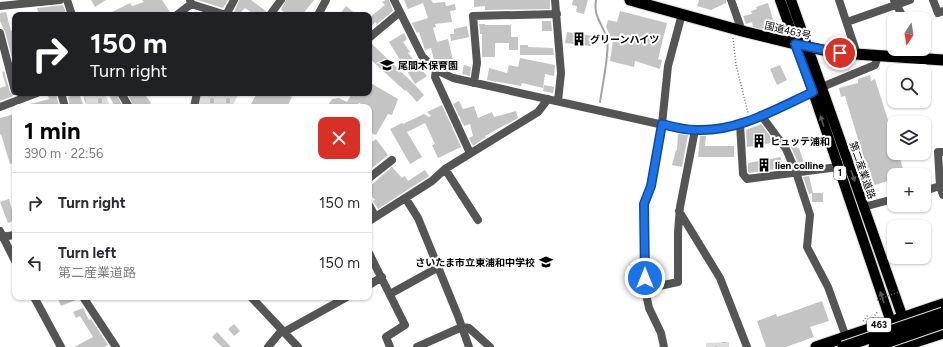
<!DOCTYPE html>
<meta charset="utf-8">
<style>
body{margin:0;font-family:Figtree,"Noto Sans JP",sans-serif;background:#f2f2f3;color:#2b2b33;height:100vh;display:flex;flex-direction:column;font-size:15px;white-space:nowrap}
*{box-sizing:border-box;margin:0}
p{font-size:13px;color:#7c7c81}
.icon{flex:none;width:22px;height:22px;fill:none;stroke:currentColor;stroke-width:2;stroke-linecap:round;stroke-linejoin:round}
.map{position:relative;flex:1;overflow:hidden}
.side{position:absolute;left:12px;top:104px;width:360px;height:196px;display:flex;flex-direction:column;background:#fff;border-radius:8px;box-shadow:0 1px 3px #0004}
.side>*{flex:none}
.hud{position:absolute;left:12px;top:12px;width:360px;height:84px;border-radius:8px;box-shadow:0 1px 3px #0004;background:#202124;color:#fff;overflow:hidden}
.needle{width:26px;rotate:192deg}
.controls{position:absolute;left:887px;top:12px;display:grid;gap:8px}
.controls a{display:grid;place-items:center;width:44px;height:44px;border-radius:8px;background:#fff;box-shadow:0 1px 3px #0004;font-size:20px}
.pin{position:absolute;display:grid;place-items:center;width:34px;height:34px;color:#fff;margin:-17px;border:2px solid #fff;border-radius:50%;box-shadow:0 1px 4px #0007}
.me{position:absolute;width:44px;margin:-22px;rotate:0deg;stroke-linejoin:round;filter:drop-shadow(0 0 3px #0008)}
.turn{display:flex;align-items:center;gap:14px;height:84px;padding:0 12px;font-size:18px}
.turn .icon{width:52px;height:52px;stroke-width:2.5}
.turn b{display:block;font-size:28px;line-height:34px}
.round{display:grid;place-items:center;flex:none;width:42px;height:42px;border-radius:8px;background:#f2f2f3}
.summary{display:flex;align-items:center;justify-content:space-between;height:68px;padding:0 12px}
h1{font-size:24px;font-weight:700;line-height:30px;color:#000}
ul{padding:0;list-style:none}
li{display:flex;align-items:center;gap:12px;height:60px;padding:0 12px;border-top:1px solid #e1e1e2}
li div{flex:1}
li b{display:block;font-size:15px}
li em{font-style:normal}
.map>svg:first-child{display:block}
.cemetery{fill:url(#cemetery-stones)}
.lines{fill:none;stroke-linecap:round;stroke-linejoin:round}
.stream{stroke:#a3a3a3;stroke-width:2}
.building{fill:#c4c4c4}
.major-casing{stroke:#dbdbdb;stroke-width:12}
.highway-casing{stroke:#dbdbdb;stroke-width:13}
.path{stroke:#777;stroke-width:1.5;stroke-dasharray:1 2;stroke-linecap:butt}
.minor{stroke:#555;stroke-width:8}
.major{stroke:#000;stroke-width:10}
.highway{stroke:#000;stroke-width:11}
.highway-bridge-casing{stroke:#dbdbdb;stroke-width:13;stroke-linecap:butt}
.path-bridge{stroke:#777;stroke-width:1.5;stroke-dasharray:1 2;stroke-linecap:butt}
.highway-bridge{stroke:#000;stroke-width:11}
.oneway{fill:#595959}
.route-casing{stroke:#114b97;stroke-width:10}
.route{stroke:#1a73e8;stroke-width:7}
.labels{text-anchor:middle;stroke-width:4;stroke-linejoin:round;paint-order:stroke}
.shield{fill:#fff;stroke:#4c4c4c;stroke-width:1}
.shield-label{font-size:9px;font-weight:bold;fill:#000}
.street-label{font-size:10px;fill:#000;stroke:#fff}
.poi-label{font-size:10px;font-weight:bold;fill:#000;stroke:#fff;text-anchor:start}
</style>
<div class="map">
<svg width="943" height="347" viewBox="0 0 943 347">
<defs>
<pattern id="cemetery-stones" width="16" height="16" patternUnits="userSpaceOnUse"><rect width="16" height="16" fill="#dcdcdc"/><path d="M2 7V4a2 2 0 0 1 4 0v3zM10 15v-3a2 2 0 0 1 4 0v3z" fill="#bbb"/></pattern>
</defs>
<rect width="100%" height="100%" fill="#fff"/>
<path class="cemetery" d="M82,93h23l4,11 -22,3z
M200,93h39l-7,14h-36z
M729,342v5h-23v-4z"/>
<g class="lines">
<path class="stream" d="M596,0c-3,17 7,24 11,39 3,12 -5,48 -7,63"/>
</g>
<path class="building" d="M91,0h15l-11,7z
M142,0h20l10,15h-66l24,-12 2,3 12,-4z
M197,0h31l-5,8z
M239,0h12l15,11 -1,4h-10l-10,-7 -7,7 -4,-3z
M286,0h28l-12,15h-14l-7,-5z
M386,0h3l4,11 -16,13 -2,-2 -6,7v-11l16,-13 -3,-3z
M404,0h27l2,3 12,-1 1,4 9,-2 1,6 -6,1 2,11 -17,2 1,3 -3,1 4,14 11,-3 5,21 -9,2 10,1 2,7 -5,1 -7,-3 -2,-6 -5,1 -3,-3 -3,-12 -6,2 -6,-18 -2,1 -5,-10 16,-5 -5,-15 -15,6z
M474,0h76v9l-65,1v-4l-11,1z
M573,0h15l-4,14 -8,-2 1,-6 -5,-1z
M699,0h27v3l-15,7 -14,-4z
M768,3l6,20 5,-1 2,7 -7,3 -3,-6 -10,3 -8,-2 -1,-5 -6,2 -3,-8 9,-2 -1,-3 6,-2 -1,-2z
M63,5l3,8 -7,2h-20l-2,-7z
M346,6l11,9h-18z
M620,11l47,12 -9,36 4,1 -2,9 -25,-8 -1,6 -24,-6 3,-20 -7,-14 2,-7 9,2z
M6,12l5,19 4,-1v38l-10,-36 -5,-11v-8z
M542,21h9l1,10h-10z
M479,24h6v1h26v12h7v13h-9v-7h-14v14h-13v-23h-2z
M467,26l2,11 -18,4 -1,-7h4v-5z
M567,32l26,4 -2,10 -26,-3z
M894,32v18h-1l-5,-16z
M404,33l3,6 -4,3 7,10 -2,1 19,23 -12,8 -26,-42z
M369,43h2l44,42 9,10 -7,7 -11,-12 -1,1 -36,-33z
M520,45h8v2l25,1 1,7h-34z
M520,58l35,7 -1,11 -9,-2 -2,14 -21,-5 -1,3 -34,-6 2,-12 18,5 2,-8 9,2z
M464,65l7,2 -1,9 -8,-2z
M780,65l7,15 -10,5 -7,-16z
M4,71l6,21 3,4 -13,5v-13l6,-2 -4,-14z
M870,75l1,6 4,-2 19,60v14h4l7,22h-11v4l-22,7 -27,-90 -4,1 -2,-9 19,-5v-4z
M369,82l29,17 -6,16 -4,-1 -12,21 -7,-3v-25l-10,-4 -2,4h-30l5,-8 7,-1 8,4 5,-9h17z
M544,85l10,2 -1,6 -10,-2z
M47,93h9l3,14h-32v-2l22,-6z
M79,93l5,14h-14l-2,-10z
M108,93h8l7,14h-8z
M127,93h17l7,10 -5,4h-12z
M257,93h27l8,4 -5,10h-30l-6,-3z
M459,101l4,8 11,-3 4,12 14,-6 2,5 22,-6 2,7 -33,18 1,1 -13,9 -4,-8 4,-2 -3,-12 -6,2 -11,-22z
M442,105l19,42 -23,11 -6,-13 3,-1 -10,-21 -18,9 15,25 -12,7 -20,-35 12,-6 1,1 21,-10 5,3 2,-1 -4,-4z
M15,114v28l-3,1 2,12 1,-1v9l-5,1 -9,-30 -1,1v-17z
M761,124l9,12 1,7 -24,4 -1,-17z
M678,134l10,1 -6,32 -10,-2 4,-15h1z
M700,136h6l-1,10h29v11h-36z
M792,138l1,5 3,-1 1,6h2l6,18 -5,1 -9,-20 -5,-7z
M376,139l12,16 -16,13 -3,-5v-19z
M781,157l1,11 -33,5 -1,-1v-9z
M392,167l10,11 3,-2 3,5 17,-11 4,6 -51,33 -5,-8 2,-1 -6,-7v-6z
M809,176l4,17h10v9h-11v-9l-3,1 -6,-17z
M9,199l3,11 3,-1v11l-7,3 -8,-21z
M57,297h21v2l-17,7z
M822,301l7,20 -19,6 4,10 -28,10h-20l-9,-26 19,-7 1,3z
M83,308l6,12 2,-1 17,26 -4,2h-30l19,-10 -13,-21 -4,2 -3,-6z
M234,324l6,7 -6,5 -6,-7z
M217,332l14,15h-9l-10,-10z"/>
<g class="lines">
<g class="major-casing">
<path id="major" d="M780,0l33,92 80,236
M791,0l114,324"/>
</g>
<g class="highway-casing">
<path id="highway" d="M630,0l112,31 53,13 32,7 28,3 88,6
M816,347l127,-43
M900,347l43,-14"/>
</g>
<path class="path" d="M733,38l3,27 12,48
M873,318l5,-7
M863,321l5,-6"/>
<path class="minor" d="M67,0l5,15
M190,0l1,4 35,11
M394,0l28,56 14,14 17,8 224,50c6,1 13,2 19,2 41,2 80,-21 117,-38
M555,0l6,73 -3,28
M731,0l11,31
M839,0l16,48v6
M894,0l10,19
M933,0l5,13 5,-2
M0,6l60,-6
M177,15l14,-11
M226,15l8,-15
M270,15l11,-15
M318,15l8,-15
M847,22l63,-22
M0,33l15,58
M369,38l31,-26
M919,49l5,10
M436,70l-1,7 35,76
M474,83l3,-20 -4,-47 84,-2
M822,87l53,-22 3,-9
M61,93l4,14
M121,93l8,14
M0,107l37,-14
M194,107l3,-14
M761,115l25,34 10,23 14,43 -3,32 21,40 18,50
M740,124l3,50 4,5 91,-12
M445,169l33,51
M369,178l23,-18
M940,186l3,9
M924,191l16,-5 -2,-34h5
M406,199l12,19 40,98 11,31
M369,205l6,11
M863,207l31,-8
M679,211l41,67 27,69
M369,221l63,-40 13,-12 93,-57 10,-13
M0,231l15,30
M0,237l15,-2
M369,253l36,72 -19,12 4,10
M369,285l13,-8
M645,289l33,-7v-50l2,-25 15,-77
M390,294l47,-26
M34,297l27,50
M83,297l33,50
M251,297l47,50
M284,332l63,-35
M268,347l14,-17
M417,347l45,-20 7,1 21,19
M664,347l-3,-14 -12,-25 -4,-19 -1,-84 7,-19 11,-62 6,-58 14,-52"/>
<use href="#major" class="major"/>
<use href="#highway" class="highway"/>
<g class="highway-bridge-casing">
<path id="highway-bridge" d="M843,347l100,-34
M874,347l69,-24"/>
</g>
<path class="path-bridge" d="M877,300l22,-8"/>
<use href="#highway-bridge" class="highway-bridge"/>
</g>
<defs><path id="oneway-solid" d="M-6-.8H1V-3.2L6.5 0L1 3.2V.8H-6Z"/></defs>
<g class="oneway">
<use href="#oneway-solid" transform="translate(822 121) rotate(-108)"/>
<use href="#oneway-solid" transform="translate(853 176) rotate(71)"/>
<use href="#oneway-solid" transform="translate(882 297) rotate(-109)"/>
</g>
<g class="lines">
<g class="route-casing">
<path id="route" d="M645,278l-1,-74 7,-18 11,-62c11,3 22,6 34,6 42,2 80,-21 117,-38l-18,-48 45,9"/>
</g>
<use href="#route" class="route"/>
</g>
<defs>
<g id="building-bare" transform="scale(1.08)"><path d="M-4-6H4V6H1V3H-1V6H-4ZM-2.5-4.3h1.7v1.8h-1.7ZM.8-4.3h1.7v1.8H.8ZM-2.5-1h1.7V.8h-1.7ZM.8-1h1.7V.8H.8Z" fill="#000" stroke="#fff" stroke-width="2.5" paint-order="stroke"/></g>
<g id="school-bare" transform="scale(1.08)"><path d="M0-5L7-2L0 1L-7-2ZM-4 1L0 2.5L4 1V4Q0 6-4 4Z" fill="#000" stroke="#fff" stroke-width="2.5" paint-order="stroke"/></g>
</defs>
<g fill-rule="evenodd">
<use href="#building-bare" x="579" y="39"/>
<use href="#school-bare" x="387" y="65"/>
<use href="#building-bare" x="759" y="141"/>
<use href="#building-bare" x="764" y="165"/>
<use href="#school-bare" x="546" y="262"/>
</g>
<g class="labels">
<g class="shield">
<rect x="834" y="166" width="12" height="14" rx="3"/>
<rect x="867" y="318" width="24" height="14" rx="3"/>
</g>
<g class="shield-label">
<text x="840" y="176">1</text>
<text x="879" y="328">463</text>
</g>
<g class="street-label">
<text transform="translate(788 30) rotate(13)" y="4">国道463号</text>
<text transform="translate(863 170) rotate(71)" y="4">第二産業道路</text>
</g>
<g class="poi-label">
<text x="590" y="43">グリーンハイツ</text>
<text x="398" y="69">尾間木保育園</text>
<text x="770" y="145">ヒュッテ浦和</text>
<text x="775" y="169">lien colline</text>
<text x="535" y="266" text-anchor="end">さいたま市立東浦和中学校</text>
</g>
</g>
</svg>
<div class="controls">
<a><svg class="needle" viewBox="-14 -14 28 28"><path d="M0-13l5 13h-10z" fill="#e53935"/><path d="M0 13l5-13h-10z" fill="#7c7c81"/></svg></a>
<a><svg class="icon" aria-label="search" viewBox="0 0 24 24"><circle cx="10" cy="10" r="6"/><path d="M15 15l6 6"/></svg></a>
<a><svg class="icon" aria-label="layers" viewBox="0 0 24 24"><path d="M12 4l9 5-9 5-9-5zM3 14l9 5 9-5"/></svg></a>
<a>+</a>
<a>−</a>
</div>
<div class="pin" style="left:840px;top:53px;background:#d93025"><svg class="icon" aria-label="arrive" viewBox="0 0 24 24"><path d="M6 21V4h12l-3 4 3 4H6"/></svg></div>
<svg class="me" style="left:645px;top:278px" viewBox="-20 -20 40 40"><circle r="17" fill="#1a73e8" stroke="#fff" stroke-width="3"/><path d="M0-11L8 9 0 5-8 9z" fill="#fff"/></svg>
<div class="hud">
<div class="turn"><svg class="icon" aria-label="right" viewBox="0 0 24 24"><path d="M7 20v-9h11M14 6l5 5-5 5"/></svg><div><b>150 m</b>Turn right</div></div>
</div>
<section class="side">
<div class="summary"><div><h1>1 min</h1><p>390 m · 22:56</p></div><a class="round" style="background:#d93025;color:#fff"><svg class="icon" aria-label="close" viewBox="0 0 24 24"><path d="M6 6l12 12M18 6L6 18"/></svg></a></div>
<ul>
<li><svg class="icon" aria-label="right" viewBox="0 0 24 24"><path d="M7 20v-9h11M14 6l5 5-5 5"/></svg><div><b>Turn right</b></div><em>150 m</em></li>
<li><svg class="icon" aria-label="left" viewBox="0 0 24 24"><path d="M17 20v-9H6M10 6l-5 5 5 5"/></svg><div><b>Turn left</b><p>第二産業道路</p></div><em>150 m</em></li>
</ul>
</section>
</div>
